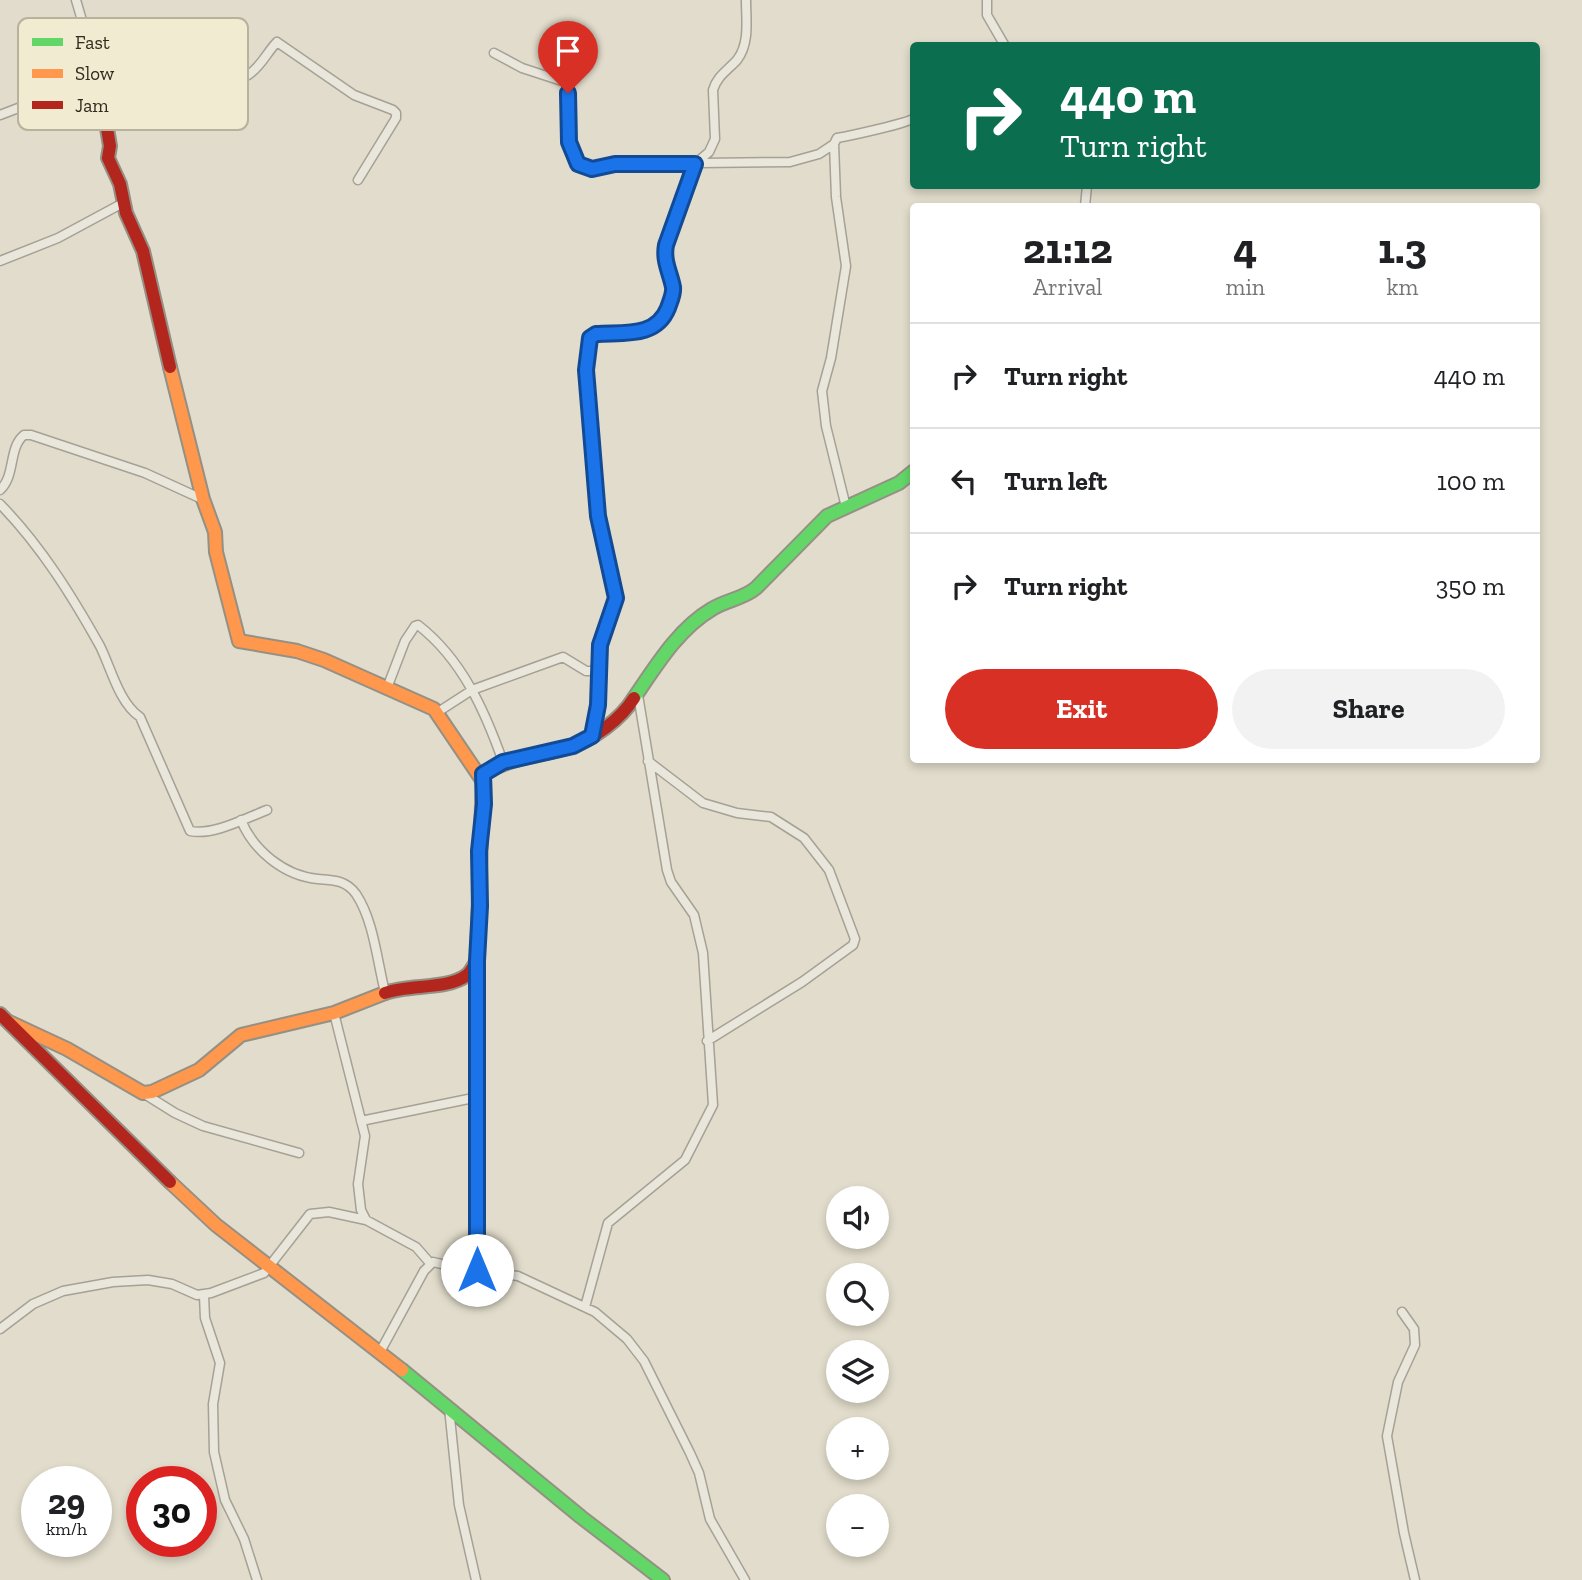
<!DOCTYPE html>
<meta charset="utf-8">
<style>
body{margin:0;font-family:"Zilla Slab",serif;background:#f2f2f2;color:#202124;height:100vh;display:flex;flex-direction:column;font-size:26px;white-space:nowrap}
*{box-sizing:border-box;margin:0}
p{font-size:23px;color:#757577}
.icon{flex:none;width:38px;height:38px;fill:none;stroke:currentColor;stroke-width:2;stroke-linecap:round;stroke-linejoin:round}
.map{position:relative;flex:1;overflow:hidden}
.panel{position:absolute;left:910px;top:203px;width:630px;height:560px;display:flex;flex-direction:column;background:#fff;border-radius:7px;box-shadow:0 4px 10px #0003}
.panel>*{flex:none}
.top-card{position:absolute;left:910px;top:42px;width:630px;height:147px;border-radius:7px;box-shadow:0 4px 10px #0003;background:#0b6e4f;color:#fff;overflow:hidden}
.buttons{position:absolute;left:826px;top:1186px;display:grid;gap:14px}
.buttons a{display:grid;place-items:center;width:63px;height:63px;border-radius:50%;background:#fff;box-shadow:0 4px 10px #0003;font-size:35px}
.speed{position:absolute;left:21px;top:1466px;display:flex;gap:14px;font-size:35px;font-weight:700;text-align:center}
.speed>*{display:grid;place-content:center;width:91px;height:91px;border-radius:50%;background:#fff;box-shadow:0 4px 10px #0003;line-height:1}
.speed small{font-size:18px;font-weight:400}
.speed .limit{border:10px solid #d22;background:#fff;color:#111}
.pin{position:absolute;display:grid;place-items:center;width:60px;height:60px;color:#fff;margin:-72px -30px;border-radius:50% 50% 50% 0;rotate:-45deg;box-shadow:0 0 7px #0007}
.pin .icon{rotate:45deg}
.me{position:absolute;width:77px;margin:-38px;rotate:0deg;stroke-linejoin:round;filter:drop-shadow(0 0 5px #0008)}
.turn{display:flex;align-items:center;gap:24px;height:147px;padding:0 35px;font-size:32px}
.turn .icon{width:91px;height:91px;stroke-width:2.5}
.turn b{display:block;font-size:49px;line-height:60px}
.eta{display:flex;justify-content:space-evenly;align-items:center;height:119px;text-align:center}
.eta b{font-size:42px;font-weight:700;line-height:49px}
.action{display:flex;gap:14px;margin-top:auto;padding:14px 35px}
.action a{flex:1;height:80px;border-radius:42px;background:#d93025;color:#fff;font-size:28px;font-weight:700;line-height:80px;text-align:center}
.action a+a{background:#f2f2f2;color:#202124}
ul{padding:0;list-style:none}
li{display:flex;align-items:center;gap:21px;height:105px;padding:0 35px;border-top:2px solid #e0e0e0}
li div{flex:1}
li b{display:block;font-size:26px}
li em{font-style:normal}
.map>svg:first-child{display:block}
.lines{fill:none;stroke-linecap:round;stroke-linejoin:round}
.street-casing{stroke:#a6a194;stroke-width:11}
.fast-casing{stroke:#959084;stroke-width:16}
.slow-casing{stroke:#959084;stroke-width:16}
.jam-casing{stroke:#959084;stroke-width:16}
.street{stroke:#e9e6dc;stroke-width:8}
.fast{stroke:#63d668;stroke-width:12}
.slow{stroke:#ff974d;stroke-width:12}
.jam{stroke:#b3261e;stroke-width:12}
.route-casing{stroke:#114b97;stroke-width:18}
.route{stroke:#1a73e8;stroke-width:12}
.key{fill:#f1ebd1;stroke:#b8b19b;stroke-width:2}
.key-label{font-size:19px;fill:#322a1e}
</style>
<div class="map">
<svg width="1582" height="1580" viewBox="0 0 1582 1580">
<rect width="100%" height="100%" fill="#e1dccb"/>
<g class="lines">
<g class="street-casing">
<path id="street" d="M76,0l22,75c26,34 119,21 150,0 13,-8 19,-23 29,-33l77,53 39,15 3,3v5l-38,62
M987,0v15l18,31
M494,53l28,15 46,15c0,26 -10,70 18,85l29,-4 175,-2 29,-8 15,-10
M0,115l47,-18 54,-14
M1085,206l2,-20
M0,261l58,-23 65,-35
M0,490c16,-15 8,-42 24,-55h7l114,38 57,26
M0,504c41,42 72,92 100,142 11,22 19,57 40,71l50,114c23,5 56,-13 77,-21
M846,507l-20,-81 -4,-35 9,-33 15,-92 -10,-69 -2,-53 3,-6c12,-2 72,-15 77,-20
M387,688l18,-47 10,-15 3,-1c44,34 67,86 85,137
M438,712l34,-22 91,-33 23,14h13
M592,736l6,-31 2,-60 16,-46 -18,-83 -12,-146 4,-32 6,-3 58,-7 8,-7 11,-31 -9,-34 2,-11 19,-48 10,-33 14,-12 6,-13 -2,-49c4,-14 15,-20 24,-30 13,-17 9,-40 9,-60
M648,761l55,42 34,10 34,4 33,21 25,32 26,69 -2,6 -51,37 -95,59
M241,820c12,30 43,56 77,59 15,1 28,1 38,15 18,27 21,67 29,98
M477,962v308
M334,1013l31,123 -7,48 3,26 5,10 50,27 14,16
M143,1093l32,20 28,13 96,27
M361,1121l117,-24
M204,1296l1,22 15,45 -7,41 1,48 11,48 19,39 13,41
M585,1307l23,-84 77,-63 28,-55 -10,-152 -9,-38 -23,-33 -4,-12 -29,-175
M1402,1312l12,17 1,16 -17,37 -11,54 17,97 11,47
M0,1329l33,-25 30,-13 50,-9 35,-2 24,4 25,11 14,-2 53,-20 46,-59 19,-2 37,8
M380,1352l44,-81 9,-9 30,7 55,7 77,36 32,27 17,22 46,92 9,20 11,46 35,61
M449,1408l10,97 17,75"/>
</g>
<g class="fast-casing">
<path id="fast" d="M634,698c22,-32 44,-69 78,-89 14,-9 31,-10 44,-21l71,-72 72,-33 15,-12
M402,1370l179,147 82,63"/>
</g>
<g class="slow-casing">
<path id="slow" d="M170,367l33,132 12,33 1,20 23,89 58,10 27,9 110,49 48,71
M9,1022l58,27 76,44 9,-1 47,-22 42,-35 93,-22 51,-20
M170,1182l46,43 186,145"/>
</g>
<g class="jam-casing">
<path id="jam" d="M98,75l12,71 -2,12 12,26 6,29 17,38 27,116
M385,993c24,-9 63,-3 82,-18 4,-3 7,-10 10,-14l6,-187c28,-17 57,-18 87,-27 24,-8 51,-28 64,-49
M0,1014l170,168"/>
</g>
<use href="#street" class="street"/>
<use href="#fast" class="fast"/>
<use href="#slow" class="slow"/>
<use href="#jam" class="jam"/>
</g>
<g class="lines">
<g class="route-casing">
<path id="route" d="M477,1270v-309l3,-55 -1,-55 5,-47 -1,-30 20,-12 70,-16 19,-10 6,-31 2,-60 16,-47 -18,-82 -12,-146 4,-32 6,-4c28,-2 60,4 72,-26 2,-6 6,-14 5,-21 -3,-15 -10,-26 -7,-42l29,-81h-80l-23,5 -14,-5 -9,-22 -1,-49"/>
</g>
<use href="#route" class="route"/>
</g>
<rect x="18" y="18" width="230" height="112" rx="10" class="key"/>
<rect x="32" y="38" width="31" height="8" fill="#63d668"/>
<rect x="32" y="69" width="31" height="9" fill="#ff974d"/>
<rect x="32" y="101" width="31" height="8" fill="#b3261e"/>
<g class="key-label">
<text x="75" y="49">Fast</text>
<text x="75" y="80">Slow</text>
<text x="75" y="112">Jam</text>
</g>
</svg>
<div class="buttons">
<a><svg class="icon" aria-label="sound" viewBox="0 0 24 24"><path d="M4 9h4l5-4v14l-5-4H4zM17 9q2 3 0 6"/></svg></a>
<a><svg class="icon" aria-label="search" viewBox="0 0 24 24"><circle cx="10" cy="10" r="6"/><path d="M15 15l6 6"/></svg></a>
<a><svg class="icon" aria-label="layers" viewBox="0 0 24 24"><path d="M12 4l9 5-9 5-9-5zM3 14l9 5 9-5"/></svg></a>
<a>+</a>
<a>−</a>
</div>
<div class="speed"><div>29<small>km/h</small></div><div class="limit">30</div></div>
<div class="pin" style="left:568px;top:93px;background:#d93025"><svg class="icon" aria-label="arrive" viewBox="0 0 24 24"><path d="M6 21V4h12l-3 4 3 4H6"/></svg></div>
<svg class="me" style="left:477px;top:1270px" viewBox="-20 -20 40 40"><circle r="19" fill="#fff"/><path d="M0-13L10 11 0 6-10 11z" fill="#1a73e8"/></svg>
<div class="top-card">
<div class="turn"><svg class="icon" aria-label="right" viewBox="0 0 24 24"><path d="M7 20v-9h11M14 6l5 5-5 5"/></svg><div><b>440 m</b>Turn right</div></div>
</div>
<section class="panel">
<div class="eta">
<div><b>21:12</b><p>Arrival</p></div>
<div><b>4</b><p>min</p></div>
<div><b>1.3</b><p>km</p></div>
</div>
<ul>
<li><svg class="icon" aria-label="right" viewBox="0 0 24 24"><path d="M7 20v-9h11M14 6l5 5-5 5"/></svg><div><b>Turn right</b></div><em>440 m</em></li>
<li><svg class="icon" aria-label="left" viewBox="0 0 24 24"><path d="M17 20v-9H6M10 6l-5 5 5 5"/></svg><div><b>Turn left</b></div><em>100 m</em></li>
<li><svg class="icon" aria-label="right" viewBox="0 0 24 24"><path d="M7 20v-9h11M14 6l5 5-5 5"/></svg><div><b>Turn right</b></div><em>350 m</em></li>
</ul>
<div class="action"><a>Exit</a><a>Share</a></div>
</section>
</div>
